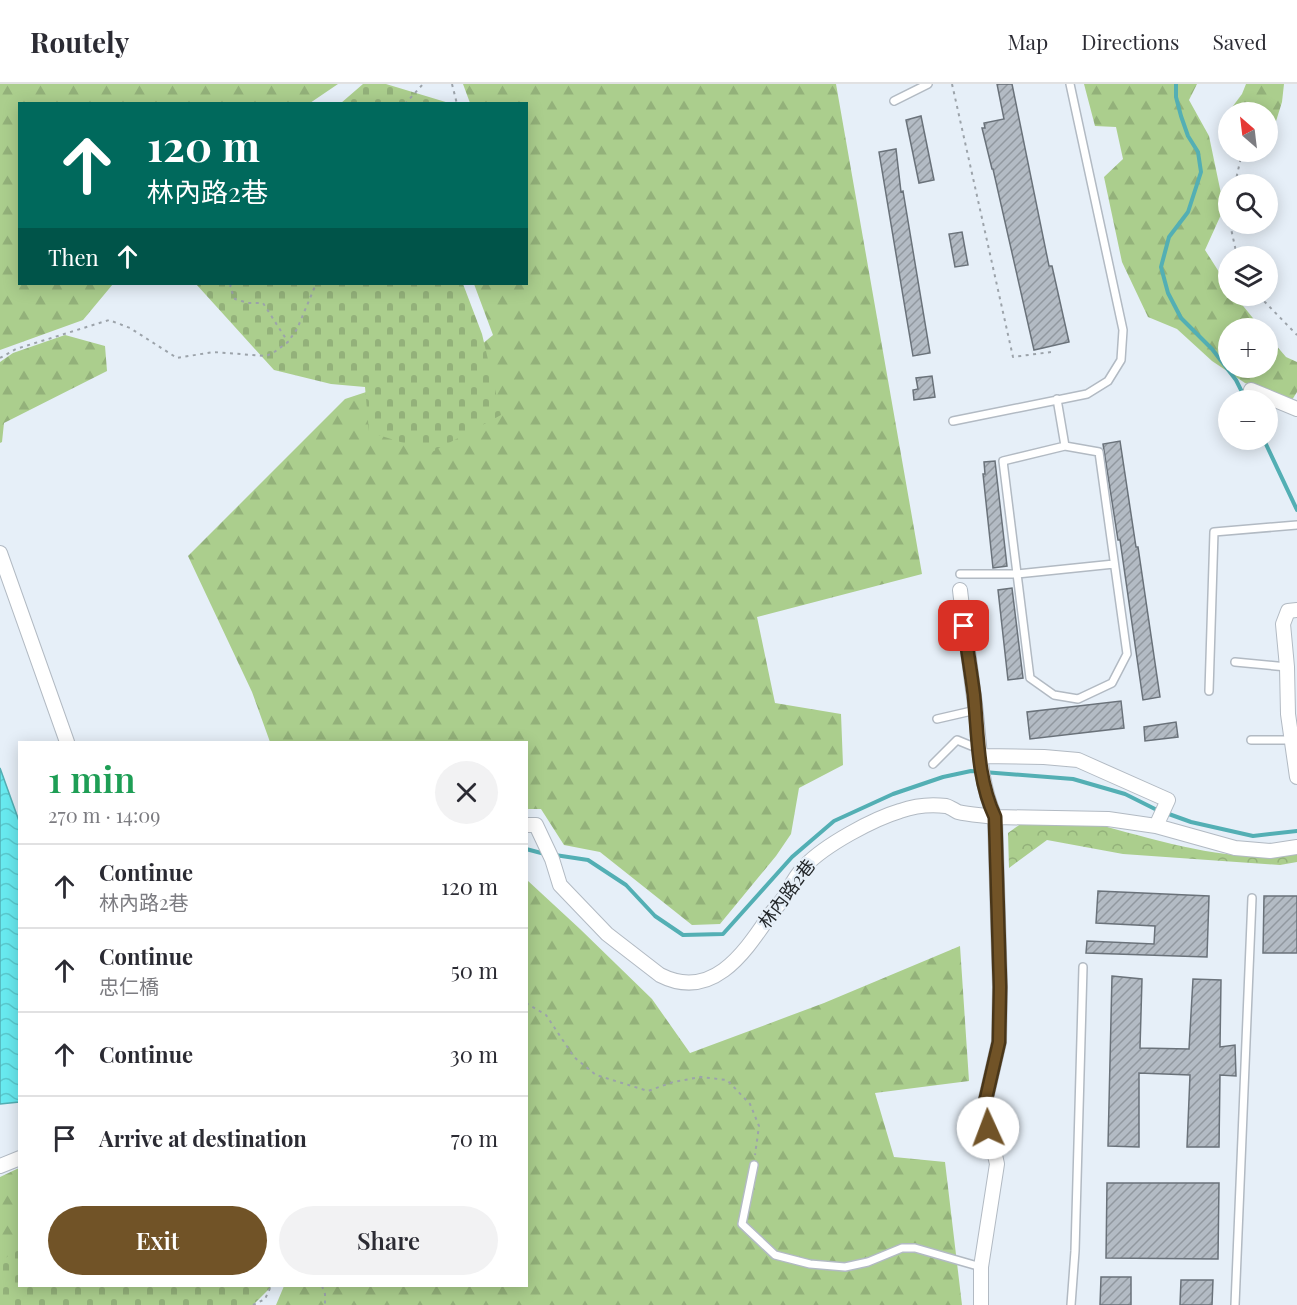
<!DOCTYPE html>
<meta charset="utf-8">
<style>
body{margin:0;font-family:"Playfair Display","Noto Sans TC",serif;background:#f2f2f3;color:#2b2b33;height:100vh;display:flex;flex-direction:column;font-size:22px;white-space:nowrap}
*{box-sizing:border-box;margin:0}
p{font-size:20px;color:#7c7c81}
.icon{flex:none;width:33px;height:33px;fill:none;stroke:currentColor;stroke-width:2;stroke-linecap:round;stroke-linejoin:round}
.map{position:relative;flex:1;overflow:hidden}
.details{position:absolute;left:18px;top:657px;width:510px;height:546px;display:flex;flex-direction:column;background:#fff;border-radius:0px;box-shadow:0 3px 15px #0003}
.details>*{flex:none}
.top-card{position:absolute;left:18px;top:18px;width:510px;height:183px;border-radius:0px;box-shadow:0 3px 15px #0003;background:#00695c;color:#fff;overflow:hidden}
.needle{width:39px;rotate:332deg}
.buttons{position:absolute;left:1218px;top:18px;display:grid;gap:12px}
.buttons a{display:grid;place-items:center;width:60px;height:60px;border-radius:50%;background:#fff;box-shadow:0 3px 15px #0003;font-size:30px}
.pin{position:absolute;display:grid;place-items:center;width:51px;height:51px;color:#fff;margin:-26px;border-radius:12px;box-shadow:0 3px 9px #0006}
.me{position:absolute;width:66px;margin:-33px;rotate:358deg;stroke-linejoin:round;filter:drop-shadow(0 0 4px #0008)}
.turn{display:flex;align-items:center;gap:21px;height:126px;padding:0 30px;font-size:27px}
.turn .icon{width:78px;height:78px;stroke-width:2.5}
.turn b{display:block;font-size:42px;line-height:51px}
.then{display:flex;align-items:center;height:57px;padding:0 30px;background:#0003;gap:12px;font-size:22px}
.round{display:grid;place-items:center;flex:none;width:63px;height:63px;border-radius:32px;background:#f2f2f3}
.head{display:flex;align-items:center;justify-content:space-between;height:102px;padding:0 30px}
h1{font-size:36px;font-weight:600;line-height:45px;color:#1e9e55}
.cta{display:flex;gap:12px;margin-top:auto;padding:12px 30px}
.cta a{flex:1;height:69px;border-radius:36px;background:#715327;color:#fff;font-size:24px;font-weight:600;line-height:69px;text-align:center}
.cta a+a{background:#f2f2f3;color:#2b2b33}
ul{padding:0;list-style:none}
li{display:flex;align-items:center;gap:18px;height:84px;padding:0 30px;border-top:2px solid #e1e1e2}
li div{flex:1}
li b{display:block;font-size:22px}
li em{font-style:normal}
header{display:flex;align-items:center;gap:36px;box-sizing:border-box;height:84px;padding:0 30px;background:#fff;border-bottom:2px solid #e1e1e2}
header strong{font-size:28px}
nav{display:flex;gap:33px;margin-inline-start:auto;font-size:21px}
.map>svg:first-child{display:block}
.forest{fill:url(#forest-firs)}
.cemetery{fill:url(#cemetery-stones)}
.park{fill:url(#park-crowns)}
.water{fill:url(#water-waves);stroke:#53afb4;stroke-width:1.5}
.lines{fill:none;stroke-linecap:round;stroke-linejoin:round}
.stream{stroke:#53afb4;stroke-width:4}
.building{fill:url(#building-hatch);stroke:#6a727a;stroke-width:1.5}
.service-casing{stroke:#b2bac3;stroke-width:10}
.minor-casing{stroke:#b2bac3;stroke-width:16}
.path{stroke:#9ca3aa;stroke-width:2;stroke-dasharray:3 4.5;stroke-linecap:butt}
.service{stroke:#fff;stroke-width:7}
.minor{stroke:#fff;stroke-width:14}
.route-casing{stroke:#493619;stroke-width:15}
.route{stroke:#715327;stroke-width:10}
.labels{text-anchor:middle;stroke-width:5;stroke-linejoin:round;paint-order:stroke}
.street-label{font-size:18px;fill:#222629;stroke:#e6eff8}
</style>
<header>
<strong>Routely</strong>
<nav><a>Map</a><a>Directions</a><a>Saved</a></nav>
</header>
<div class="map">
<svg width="1297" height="1221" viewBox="0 0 1297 1221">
<defs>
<pattern id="forest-firs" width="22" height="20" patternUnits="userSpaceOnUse" patternTransform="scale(1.5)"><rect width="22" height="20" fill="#abce8d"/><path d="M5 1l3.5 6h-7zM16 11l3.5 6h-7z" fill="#93b17a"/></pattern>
<pattern id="cemetery-stones" width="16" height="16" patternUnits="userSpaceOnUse" patternTransform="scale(1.5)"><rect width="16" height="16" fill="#abce8d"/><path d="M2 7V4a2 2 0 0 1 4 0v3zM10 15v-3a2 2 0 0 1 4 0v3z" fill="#93b17a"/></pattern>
<pattern id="park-crowns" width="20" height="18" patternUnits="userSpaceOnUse" patternTransform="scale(1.5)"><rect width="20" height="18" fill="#abce8d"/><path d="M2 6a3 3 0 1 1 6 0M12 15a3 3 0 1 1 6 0" fill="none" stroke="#93b17a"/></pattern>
<pattern id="water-waves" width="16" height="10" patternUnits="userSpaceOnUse" patternTransform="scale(1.5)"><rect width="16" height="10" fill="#68eaf0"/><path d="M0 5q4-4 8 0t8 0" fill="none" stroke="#5ac9ce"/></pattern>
<pattern id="building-hatch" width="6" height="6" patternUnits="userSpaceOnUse" patternTransform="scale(1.5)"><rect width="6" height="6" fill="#b3bbc4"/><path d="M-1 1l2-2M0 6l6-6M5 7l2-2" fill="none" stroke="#91989f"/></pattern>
</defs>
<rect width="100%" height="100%" fill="#e6eff8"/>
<path class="forest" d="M0,0h338l-28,19 -290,1v180h93l-30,36 -83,30z
M463,0h373l86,490 -165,43 18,86 66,11 2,51 -44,23 -8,46 -15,22 -56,68 -28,1 -92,-73 -36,-7 -23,-36h-14l-1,-67h-256l-18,-50 -64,-136 157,-157 118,-39 30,-25 -19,-51h52v-180l-56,-1z
M1084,0h113l-8,16 20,36 15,72 -19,42 23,36v10h7l26,32h-33v40h40v-32l18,21 11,5v30l-5,8 -47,-17 -33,-22 -35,-32 -29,-12 -26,-55 -18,-85 19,-18 -7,-32 -21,-1z
M1246,0h38l-2,18 -14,45v-35h-40v14l-4,-8 18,-24z
M65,251l40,11 2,25 -103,52 -2,19 -2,1v-81l13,-9z
M527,796l53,49 72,70 38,54 134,-50 136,-57 9,135 -94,12 19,64 51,5 17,143h-686l8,-19h242z
M19,1084v105l-19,22v-118z"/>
<path class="cemetery" d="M363,0h23l63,19h-108z
M196,200h267l19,50 19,81 -69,37 -63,-20 -4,-45 -34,-3 -57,-14z
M19,1164l1,38h252l-19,19h-253v-43z"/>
<path class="park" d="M1084,737c69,17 141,44 213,32v9l-17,3 -157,-11 -76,-14 -38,28 -1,-35 14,-10z"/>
<path class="water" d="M0,684l19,53v281l-19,2z"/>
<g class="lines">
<path class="stream" d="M1176,0v13l5,19 7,20 10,16 3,20 -13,40 -19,25 -8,30 7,26 13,25 31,31 24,31 10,20
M1264,356l33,70
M1166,729l25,9 62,14 44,-5
M526,765l19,5
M555,771l33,5 38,25 29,31 28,19 40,-1 69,-77 42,-36 59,-27 50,-17 28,-6 102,8 52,15 34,17"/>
</g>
<path class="building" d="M997,0h15l37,182h3l17,76 -35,8 -41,-181h-1l-10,-41h3l-1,-5 20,-4z
M921,32l13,64 -15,3 -13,-63z
M896,65l5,43 2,-1 27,162 -17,3 -34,-204z
M962,148l6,33 -13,2 -6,-33z
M932,292l3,21 -21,3 -1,-10 5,-1 -2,-11z
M1120,357l16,106h2l22,150 -17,3 -23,-160h-2l-15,-96z
M995,377l12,105 -14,2 -10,-94h2l-1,-12z
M1012,504l11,90 -15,2 -10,-90z
M1121,617l3,27 -94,11 -3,-27z
M1176,638l2,15 -33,4 -1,-14z
M1098,807l111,5 -2,61 -121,-4 1,-12 67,3 1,-18 -59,-3z
M1264,812h33v57h-34z
M1112,892l30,3 -2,69 49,1 4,-70 28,1 -1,67 15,-2 1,31 -16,-1 -1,72h-32l3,-72 -51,-2v74l-31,-1z
M1107,1099h112l-1,76 -112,-1z
M1101,1193h30v28h-31z
M1181,1196h32l-1,25h-32z"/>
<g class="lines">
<g class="service-casing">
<path id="service" d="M894,17l34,-17
M1057,315l8,47 -62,15 27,217 24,17 24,4 34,-16 15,-29 -28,-202 -34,-6
M953,337l134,-27 21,-13 13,-21 2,-30 -53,-246
M960,490h57l97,-10
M1235,578l52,5
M1209,607l5,-159 83,-7
M937,635l39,-9
M1251,656h40
M933,680l24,-24 22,9
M754,1081l-12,59 33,31 35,9 35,3 23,-5 34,-14h13l66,19
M1071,1221l4,-54 8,-284
M1235,1221l17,-407"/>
</g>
<g class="minor-casing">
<path id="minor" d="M1251,306l46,19
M0,469l67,189
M960,506c4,34 9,67 13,100 7,42 4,87 22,127
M1297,526l-9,1 -5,13 4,43 1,47 9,63
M980,672l64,1 34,3 90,40 -12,26
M526,741h10l16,34 8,26 47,49 53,41c51,26 83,-20 108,-57 5,-8 12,-14 17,-22 6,-11 11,-21 20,-30 20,-21 68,-47 95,-55 14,-5 31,-7 46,-5 4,1 8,4 12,6 12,3 25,3 37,5
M0,1082l20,-8
M981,1221v-38l16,-103 -13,-57 15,-65 1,-55 -5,-170 113,2 48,7 79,22 35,3 27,-4"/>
</g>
<path class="path" d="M452,0l5,20
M952,0l61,273 38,-5
M405,20l18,-20
M1235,100l6,-27
M1230,140l7,32
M231,200l-1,3 5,12 13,4h15l25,39
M1259,212l38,39
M0,274l16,-9 93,-29 21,8 47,30 36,-6 53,4 7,-3 15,-11 9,-13 19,-45
M526,919l20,12 28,42 22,18 52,16 25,-9 28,-5 26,3 23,24 9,22 -4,29
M322,1202l3,8v11
M253,1221l12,-6 6,-13"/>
<use href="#service" class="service"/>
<use href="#minor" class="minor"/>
</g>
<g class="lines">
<g class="route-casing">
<path id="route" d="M964,542c3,23 7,46 10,69 4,40 3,84 21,122l5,170 -1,55 -15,65 4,21"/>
</g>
<use href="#route" class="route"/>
</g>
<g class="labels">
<g class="street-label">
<text transform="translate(787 810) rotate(-53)" y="6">林內路2巷</text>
</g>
</g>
</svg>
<div class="buttons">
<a><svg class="needle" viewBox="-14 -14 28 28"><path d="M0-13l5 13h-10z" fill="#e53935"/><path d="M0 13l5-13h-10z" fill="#7c7c81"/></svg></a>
<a><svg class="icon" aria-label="search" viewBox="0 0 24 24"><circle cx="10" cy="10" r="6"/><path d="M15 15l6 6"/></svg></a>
<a><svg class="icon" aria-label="layers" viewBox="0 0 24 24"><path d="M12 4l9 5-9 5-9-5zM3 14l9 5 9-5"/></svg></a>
<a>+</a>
<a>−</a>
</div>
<div class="pin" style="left:964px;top:542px;background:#d93025"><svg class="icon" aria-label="arrive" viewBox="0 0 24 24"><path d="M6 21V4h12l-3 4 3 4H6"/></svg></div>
<svg class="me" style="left:988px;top:1044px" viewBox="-20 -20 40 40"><circle r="19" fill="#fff"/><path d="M0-13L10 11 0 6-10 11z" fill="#715327"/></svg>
<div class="top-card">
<div class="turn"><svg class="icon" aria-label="ahead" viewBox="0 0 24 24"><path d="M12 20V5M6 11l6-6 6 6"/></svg><div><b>120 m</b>林內路2巷</div></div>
<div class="then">Then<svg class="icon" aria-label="ahead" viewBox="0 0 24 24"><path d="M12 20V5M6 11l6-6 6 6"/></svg></div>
</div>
<section class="details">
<div class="head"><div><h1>1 min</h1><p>270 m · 14:09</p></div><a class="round"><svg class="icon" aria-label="close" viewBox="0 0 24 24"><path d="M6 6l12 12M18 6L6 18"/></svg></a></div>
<ul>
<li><svg class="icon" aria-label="ahead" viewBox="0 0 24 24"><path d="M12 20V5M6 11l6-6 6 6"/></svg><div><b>Continue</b><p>林內路2巷</p></div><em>120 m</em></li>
<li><svg class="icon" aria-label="ahead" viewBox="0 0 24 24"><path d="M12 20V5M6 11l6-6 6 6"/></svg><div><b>Continue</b><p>忠仁橋</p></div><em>50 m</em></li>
<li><svg class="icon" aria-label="ahead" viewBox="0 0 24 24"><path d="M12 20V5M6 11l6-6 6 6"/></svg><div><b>Continue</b></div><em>30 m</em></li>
<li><svg class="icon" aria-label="arrive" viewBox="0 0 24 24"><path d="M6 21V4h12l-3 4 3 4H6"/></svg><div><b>Arrive at destination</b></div><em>70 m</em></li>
</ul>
<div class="cta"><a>Exit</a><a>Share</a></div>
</section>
</div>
